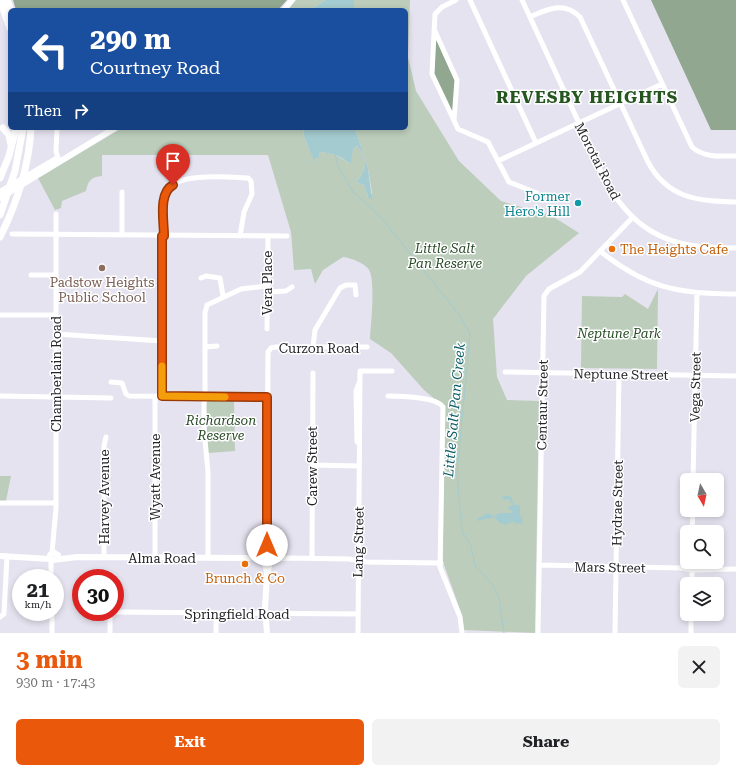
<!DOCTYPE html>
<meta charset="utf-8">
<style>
body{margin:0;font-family:"Roboto Serif",serif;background:#f2f2f2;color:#202124;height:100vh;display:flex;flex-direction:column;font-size:15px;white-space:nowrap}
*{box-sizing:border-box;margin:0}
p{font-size:13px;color:#757577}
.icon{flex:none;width:22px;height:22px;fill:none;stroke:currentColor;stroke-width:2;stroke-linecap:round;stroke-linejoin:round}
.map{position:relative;height:633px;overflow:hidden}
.side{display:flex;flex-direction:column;background:#fff;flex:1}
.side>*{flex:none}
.guide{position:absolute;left:8px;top:8px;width:400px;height:122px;border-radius:6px;box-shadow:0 2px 6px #0003;background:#1a4fa0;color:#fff;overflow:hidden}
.needle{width:26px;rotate:171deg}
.buttons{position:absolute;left:680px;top:473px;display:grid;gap:8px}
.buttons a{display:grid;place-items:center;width:44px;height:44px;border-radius:6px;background:#fff;box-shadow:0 2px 6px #0003;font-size:20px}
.speed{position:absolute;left:12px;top:569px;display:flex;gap:8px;font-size:20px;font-weight:700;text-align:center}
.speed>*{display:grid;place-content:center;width:52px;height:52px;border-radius:50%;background:#fff;box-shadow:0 2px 6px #0003;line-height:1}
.speed small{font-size:10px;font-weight:400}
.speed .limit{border:6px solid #d22;background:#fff;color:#111}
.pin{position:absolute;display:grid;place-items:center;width:34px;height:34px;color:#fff;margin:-41px -17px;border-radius:50% 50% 50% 0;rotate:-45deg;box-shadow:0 0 4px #0007}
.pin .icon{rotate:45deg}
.me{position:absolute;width:44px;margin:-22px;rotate:0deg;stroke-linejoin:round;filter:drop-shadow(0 0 3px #0008)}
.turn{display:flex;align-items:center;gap:14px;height:84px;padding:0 16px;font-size:18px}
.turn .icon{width:52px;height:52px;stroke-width:2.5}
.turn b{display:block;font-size:28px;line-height:34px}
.then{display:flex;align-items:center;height:38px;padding:0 16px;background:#0003;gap:8px;font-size:15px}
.round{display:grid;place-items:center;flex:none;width:42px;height:42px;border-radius:6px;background:#f2f2f2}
.head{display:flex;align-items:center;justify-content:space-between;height:68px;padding:0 16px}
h1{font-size:24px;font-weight:700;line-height:30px;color:#ea580c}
.cta{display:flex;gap:8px;margin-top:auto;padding:8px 16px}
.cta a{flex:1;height:46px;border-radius:6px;background:#ea580c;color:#fff;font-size:16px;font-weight:700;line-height:46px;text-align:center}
.cta a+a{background:#f2f2f2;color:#202124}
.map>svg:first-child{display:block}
.green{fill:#bccdbb}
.forest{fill:#91a78f}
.water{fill:#a4cbcf}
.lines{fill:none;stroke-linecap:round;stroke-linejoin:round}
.stream{stroke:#a4cbcf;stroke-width:1}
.minor{stroke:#fff;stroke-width:5}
.major{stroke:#fff;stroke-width:6}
.highway{stroke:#fff;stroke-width:7}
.route-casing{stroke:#983908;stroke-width:10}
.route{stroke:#ea580c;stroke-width:7}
.slow{stroke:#f59e0b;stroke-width:7}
.culture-dot{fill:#0f9aa8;stroke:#fff;stroke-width:1.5}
.food-dot{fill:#e8710a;stroke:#fff;stroke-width:1.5}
.education-dot{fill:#8d6e63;stroke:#fff;stroke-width:1.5}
.labels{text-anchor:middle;stroke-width:3;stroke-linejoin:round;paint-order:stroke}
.street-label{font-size:13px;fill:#242328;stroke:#fff}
.culture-label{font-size:13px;fill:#0d838f;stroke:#fff;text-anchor:end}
.park-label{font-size:13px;font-style:italic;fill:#284a26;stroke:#fff}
.food-label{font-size:13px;fill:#c56008;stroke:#fff;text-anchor:start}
.education-label{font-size:13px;fill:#785e54;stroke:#fff}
.water-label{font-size:14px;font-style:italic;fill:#105f67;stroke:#fff}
.district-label{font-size:17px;font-weight:bold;letter-spacing:1px;fill:#25561f;stroke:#fff}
</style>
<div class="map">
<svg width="736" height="633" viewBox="0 0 736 633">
<rect width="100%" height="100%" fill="#e6e3f0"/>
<path class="green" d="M296,0h29l-14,10h-24z
M354,0h56l-2,57 8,34 43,70 42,40 51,15 27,17 -53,43 -33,43 4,58 10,23 32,1 -4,232 -71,-3 -2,-15 -19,-53 1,-155 -20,-17 -33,-37 -21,-14c1,-17 5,-52 0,-67 -2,-8 -19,-14 -27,-15l-20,13 -8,14 -4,-15 -17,1 -3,-38 -23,-77h-166v21c-11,1 -14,5 -16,15l-24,10 -1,7 -6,2 -17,-32 84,-50h181l1,9 11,25 1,-6 3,1 1,-5c11,1 19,3 28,11l5,-14 4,-3c12,14 10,23 -1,36l8,3 4,12 4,-4 -4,-25 -13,-40h51v-118h-52z
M658,289l-1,80 -76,-1 1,-72 40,1 3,-3 23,15z
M208,400l26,1 1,50 -27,2 -2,-49z
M0,476h11l-5,25h-6z"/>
<path class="forest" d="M13,0h274l-9,10h-262z
M651,0h85v130h-25z
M436,39l19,39 -2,36 -19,-39 1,-34z"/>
<path class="water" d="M325,0h29v10h-43z
M303,128h52l13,40 4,32 -4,-3 -4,-12 -8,-3c11,-13 13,-22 1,-36l-4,3 -2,14c-5,0 -6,-4 -11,-6 -7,-3 -12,-4 -20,-5l-1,6 -3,-1 -1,6 -11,-26z
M503,495l8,2 3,8h6v10l3,5 -2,4 -3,-1 -3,1 -2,-3 -7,4 -8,-3 -3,-5 -19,4 1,-2 11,-6 6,3 6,-3h12v-3h-3l-1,-3 4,-2 -3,-6 -4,1 -3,-2z"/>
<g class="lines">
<path class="stream" d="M335,154l3,12 15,26 25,22 48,59 34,43 10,18 -13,140 5,57 9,15 4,20 17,18 7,13 5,36"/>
<path class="minor" d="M456,0l-14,7 -7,7 -3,60 26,55 30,13 21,40 28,11
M470,0l66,143
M522,0c17,37 34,74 51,110 20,43 35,95 78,121 26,16 55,17 85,17
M623,0l69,147c12,11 29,9 44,9
M530,17c17,-8 34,-16 50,0l68,145c20,37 50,39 88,40
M434,29l23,51 -3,40
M57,128l-1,23 3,11
M498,161l164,-77
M12,234l275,2
M122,235v-43
M164,235c0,-10 -3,-34 1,-43 10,-20 63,-15 83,-14l3,3 1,13 -8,18 -4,24
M600,251c46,37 78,43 136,43
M31,275h25
M201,278l5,-2 14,2 3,18
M267,292l19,-1 6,-4
M0,315h56
M267,329l1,-93
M56,334l106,7
M205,347l12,-1
M313,347l2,-17 25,-42 6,-3h9l1,10
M505,372l231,4
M111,382l11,1 4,11 3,2 138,1
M0,396l111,2
M388,396c12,0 49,1 55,11l-3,160 20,50 2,16
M161,397l1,-162
M204,397v32l4,43v86
M205,397v-84l2,-8 34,-16 26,-3
M357,442l-1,-51 4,-10
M312,465l47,1
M693,480l4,-186
M0,503h56
M692,532l1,-22
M52,553l4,-45v-294
M270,555l-3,-10 1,-193 3,-4 5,-1h91
M104,557v-111l2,-9
M155,558v-162
M312,558l1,-185
M51,560v18
M270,561l16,-3 63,1 17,3 75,1
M539,565l141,3 12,2 44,-1
M692,584v-22
M52,612v21
M115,612l243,2
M216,614v19
M0,617l4,-3 3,-58
M110,633v-21
M358,633l2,-262h32
M538,633l6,-337 5,-7 31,-17 53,-55
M615,633l4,-259
M691,633v-19"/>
<path class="major" d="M284,10l8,-10
M0,192l56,-33
M0,198l115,-70
M58,555l-5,-3 -3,3v3l3,2 24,-3 171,1 19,-4 4,3 -4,17
M0,556l50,3
M265,561l2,13 -2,34 2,25"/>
<path class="highway" d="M0,0l10,28
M7,0l4,10
M3,128l6,7 2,10
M0,178l9,-22 7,-28
M0,215l15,-44 8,-43
M0,237c17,-34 29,-70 31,-109"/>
</g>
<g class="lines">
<g class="route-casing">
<path id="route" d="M173,185c-15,8 -9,36 -9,51h-2v160l105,1v148"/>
</g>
<use href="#route" class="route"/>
<path class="slow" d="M162,366v30l63,1"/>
</g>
<circle class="culture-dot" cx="578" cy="203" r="4"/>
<g class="food-dot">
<circle cx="612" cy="249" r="4"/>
<circle cx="245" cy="564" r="4"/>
</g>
<circle class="education-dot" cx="102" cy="268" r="4"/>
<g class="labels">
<g class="street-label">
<text transform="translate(598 161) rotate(63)" y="5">Morotai Road</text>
<text transform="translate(267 283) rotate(-90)" y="5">Vera Place</text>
<text x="319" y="353">Curzon Road</text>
<text transform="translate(56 374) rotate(-90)" y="5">Chamberlain Road</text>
<text transform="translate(621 374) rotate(1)" y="5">Neptune Street</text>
<text transform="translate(695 387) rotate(-89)" y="5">Vega Street</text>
<text transform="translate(542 405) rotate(-89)" y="5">Centaur Street</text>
<text transform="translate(312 466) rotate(-90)" y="5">Carew Street</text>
<text transform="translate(155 477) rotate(-90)" y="5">Wyatt Avenue</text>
<text transform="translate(104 497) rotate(-90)" y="5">Harvey Avenue</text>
<text transform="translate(617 503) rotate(-89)" y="5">Hydrae Street</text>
<text transform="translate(358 542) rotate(-89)" y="5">Lang Street</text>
<text x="162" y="563">Alma Road</text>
<text transform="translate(610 567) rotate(1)" y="5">Mars Street</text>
<text x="237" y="619">Springfield Road</text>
</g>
<g class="culture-label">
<text x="570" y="201">Former<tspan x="570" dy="15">Hero's Hill</tspan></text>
</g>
<g class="park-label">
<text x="445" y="253">Little Salt<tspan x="445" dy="15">Pan Reserve</tspan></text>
<text x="619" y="338">Neptune Park</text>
<text x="221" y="425">Richardson<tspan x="221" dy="15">Reserve</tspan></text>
</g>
<g class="food-label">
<text x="620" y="254">The Heights Cafe</text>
<text x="245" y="583" text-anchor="middle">Brunch &amp; Co</text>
</g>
<g class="education-label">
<text x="102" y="287">Padstow Heights<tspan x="102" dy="15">Public School</tspan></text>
</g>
<g class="water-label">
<text transform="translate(454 410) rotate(-85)" y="5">Little Salt Pan Creek</text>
</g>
<g class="district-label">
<text x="587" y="103">REVESBY HEIGHTS</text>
</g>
</g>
</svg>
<div class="buttons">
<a><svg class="needle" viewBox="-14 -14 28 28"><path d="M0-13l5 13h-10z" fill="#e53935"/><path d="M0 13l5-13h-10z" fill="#757577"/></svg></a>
<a><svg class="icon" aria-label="search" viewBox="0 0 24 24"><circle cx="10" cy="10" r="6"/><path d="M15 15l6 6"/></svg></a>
<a><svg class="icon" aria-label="layers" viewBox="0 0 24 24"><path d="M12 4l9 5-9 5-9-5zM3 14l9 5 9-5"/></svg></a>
</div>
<div class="speed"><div>21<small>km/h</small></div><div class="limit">30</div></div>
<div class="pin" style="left:173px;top:185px;background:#d93025"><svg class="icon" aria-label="arrive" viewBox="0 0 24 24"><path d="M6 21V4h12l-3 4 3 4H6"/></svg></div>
<svg class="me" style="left:267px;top:545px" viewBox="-20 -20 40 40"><circle r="19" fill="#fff"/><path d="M0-13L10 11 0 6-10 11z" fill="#ea580c"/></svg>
<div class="guide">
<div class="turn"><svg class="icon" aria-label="left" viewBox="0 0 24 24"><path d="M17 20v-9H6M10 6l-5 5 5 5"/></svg><div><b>290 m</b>Courtney Road</div></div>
<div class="then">Then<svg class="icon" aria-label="right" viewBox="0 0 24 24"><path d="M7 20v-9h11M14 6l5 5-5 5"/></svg></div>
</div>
</div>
<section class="side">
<div class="head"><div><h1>3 min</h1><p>930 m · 17:43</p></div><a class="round"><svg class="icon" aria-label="close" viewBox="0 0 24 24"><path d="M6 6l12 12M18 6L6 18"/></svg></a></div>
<div class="cta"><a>Exit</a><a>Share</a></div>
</section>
